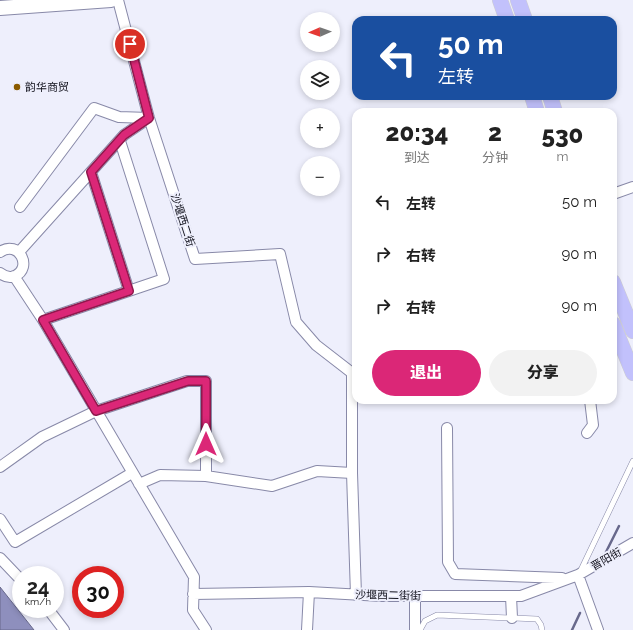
<!DOCTYPE html>
<html lang="zh">
<meta charset="utf-8">
<style>
body{margin:0;font-family:Raleway,"Noto Sans SC",sans-serif;background:#f2f2f2;color:#222;height:100vh;display:flex;flex-direction:column;font-size:15px;white-space:nowrap}
*{box-sizing:border-box;margin:0}
p{font-size:13px;color:#767676}
.icon{flex:none;width:22px;height:22px;fill:none;stroke:currentColor;stroke-width:2;stroke-linecap:round;stroke-linejoin:round}
.map{position:relative;flex:1;overflow:hidden}
.details{position:absolute;left:352px;top:108px;width:265px;height:296px;display:flex;flex-direction:column;background:#fff;border-radius:12px;box-shadow:0 2px 6px #0003}
.details>*{flex:none}
.hud{position:absolute;left:352px;top:16px;width:265px;height:84px;border-radius:12px;box-shadow:0 2px 6px #0003;background:#1a4fa0;color:#fff;overflow:hidden}
.needle{width:26px;rotate:268deg}
.controls{position:absolute;left:300px;top:12px;display:grid;gap:8px}
.controls a{display:grid;place-items:center;width:40px;height:40px;border-radius:50%;background:#fff;box-shadow:0 2px 6px #0003;font-size:20px}
.speed{position:absolute;left:12px;top:566px;display:flex;gap:8px;font-size:20px;font-weight:700;text-align:center}
.speed>*{display:grid;place-content:center;width:52px;height:52px;border-radius:50%;background:#fff;box-shadow:0 2px 6px #0003;line-height:1}
.speed small{font-size:10px;font-weight:400}
.speed .limit{border:6px solid #d22;background:#fff;color:#111}
.pin{position:absolute;display:grid;place-items:center;width:34px;height:34px;color:#fff;margin:-17px;border:2px solid #fff;border-radius:50%;box-shadow:0 1px 4px #0007}
.me{position:absolute;width:44px;margin:-22px;rotate:0deg;stroke-linejoin:round;filter:drop-shadow(0 0 3px #0008)}
.turn{display:flex;align-items:center;gap:14px;height:84px;padding:0 20px;font-size:18px}
.turn .icon{width:52px;height:52px;stroke-width:2.5}
.turn b{display:block;font-size:28px;line-height:34px}
.eta{display:flex;justify-content:space-evenly;align-items:center;height:68px;text-align:center}
.eta b{font-size:24px;font-weight:800;line-height:28px}
.button{display:flex;gap:8px;margin-top:auto;padding:8px 20px}
.button a{flex:1;height:46px;border-radius:24px;background:#db2777;color:#fff;font-size:16px;font-weight:800;line-height:46px;text-align:center}
.button a+a{background:#f2f2f2;color:#222}
ul{padding:0;list-style:none}
li{display:flex;align-items:center;gap:12px;height:52px;padding:0 20px}
li div{flex:1}
li b{display:block;font-size:15px}
li em{font-style:normal}
.map>svg:first-child{display:block}
.water{fill:#8e8fbd;stroke:#68698c}
.lines{fill:none;stroke-linecap:round;stroke-linejoin:round}
.stream{stroke:#68698c;stroke-width:2.5}
.lane-casing{stroke:#8889a8;stroke-width:6}
.street-casing{stroke:#8889a8;stroke-width:12}
.secondary-casing{stroke:#8889a8;stroke-width:16}
.primary-casing{stroke:#cfcfd1;stroke-width:16}
.lane{stroke:#fff;stroke-width:5}
.street{stroke:#fff;stroke-width:10}
.secondary{stroke:#fff;stroke-width:14}
.primary{stroke:#c2c1fc;stroke-width:15}
.route-casing{stroke:#8e194d;stroke-width:10}
.route{stroke:#db2777;stroke-width:7}
.poi-dot{fill:#8a5a00;stroke:#eeeffc;stroke-width:1.5}
.labels{text-anchor:middle;stroke-width:4;stroke-linejoin:round;paint-order:stroke}
.poi-label{font-size:11px;fill:#10101b;stroke:#eeeffc;text-anchor:start}
.street-label{font-size:11px;fill:#10101b;stroke:#eeeffc}
</style>
<div class="map">
<svg width="633" height="630" viewBox="0 0 633 630">
<rect width="100%" height="100%" fill="#eeeffc"/>
<path class="water" d="M0,587l34,43h-34z"/>
<g class="lines">
<path class="stream" d="M606,552l13,-26
M572,630l8,-17"/>
<g class="lane-casing">
<path id="lane" d="M580,572l53,-111
M420,630l5,-9 12,-6 100,4 4,6 1,5"/>
</g>
<g class="street-casing">
<path id="street" d="M118,0l31,118 46,141 85,-5 16,68 20,23 40,31
M91,172l38,119
M613,194l20,-7
M20,207l74,-99 25,9 30,1
M0,252c19,-13 33,16 15,24 -5,2 -10,1 -15,-3
M19,252l105,-117 25,-17
M14,276l29,44 151,257 -1,33 13,20
M43,320l121,-41 -44,-138
M352,373v100l4,122
M447,428l1,134 7,12 107,4
M587,433l6,-8 -3,-25
M0,467l42,-30 54,-26 91,-30h19v95
M139,484l21,-9 46,1 66,10 45,-15 35,2
M0,519l15,23 117,-69
M0,558l21,22
M578,575l20,55
M193,594l116,-2 73,4h139l57,-21 55,-32
M415,596v34
M511,596l1,22
M48,609l16,21
M307,630l2,-38"/>
</g>
<g class="secondary-casing">
<path id="secondary" d="M0,8l111,-8"/>
</g>
<g class="primary-casing">
<path id="primary" d="M500,0l7,20
M518,0l7,20
M532,96l5,16
M550,96l5,16
M613,282l20,49
M613,324l20,49"/>
</g>
<use href="#lane" class="lane"/>
<use href="#street" class="street"/>
<use href="#secondary" class="secondary"/>
<use href="#primary" class="primary"/>
</g>
<g class="lines">
<g class="route-casing">
<path id="route" d="M130,44l19,74 -25,17 -33,37 38,119 -86,29 53,91 92,-30h18v63"/>
</g>
<use href="#route" class="route"/>
</g>
<circle class="poi-dot" cx="17" cy="87" r="4"/>
<g class="labels">
<g class="poi-label">
<text x="25" y="91">韵华商贸</text>
</g>
<g class="street-label">
<text transform="translate(183 220) rotate(72)" y="4">沙堰西二街</text>
<text transform="translate(606 559) rotate(-30)" y="4">晋阳街</text>
<text transform="translate(388 595) rotate(1)" y="4">沙堰西二街街</text>
</g>
</g>
</svg>
<div class="controls">
<a><svg class="needle" viewBox="-14 -14 28 28"><path d="M0-13l5 13h-10z" fill="#e53935"/><path d="M0 13l5-13h-10z" fill="#767676"/></svg></a>
<a><svg class="icon" aria-label="layers" viewBox="0 0 24 24"><path d="M12 4l9 5-9 5-9-5zM3 14l9 5 9-5"/></svg></a>
<a>+</a>
<a>−</a>
</div>
<div class="speed"><div>24<small>km/h</small></div><div class="limit">30</div></div>
<div class="pin" style="left:130px;top:44px;background:#d93025"><svg class="icon" aria-label="arrive" viewBox="0 0 24 24"><path d="M6 21V4h12l-3 4 3 4H6"/></svg></div>
<svg class="me" style="left:206px;top:444px" viewBox="-20 -20 40 40"><path d="M0-17L14 15 0 8-14 15z" fill="#db2777" stroke="#fff" stroke-width="4"/></svg>
<div class="hud">
<div class="turn"><svg class="icon" aria-label="left" viewBox="0 0 24 24"><path d="M17 20v-9H6M10 6l-5 5 5 5"/></svg><div><b>50 m</b>左转</div></div>
</div>
<section class="details">
<div class="eta">
<div><b>20:34</b><p>到达</p></div>
<div><b>2</b><p>分钟</p></div>
<div><b>530</b><p>m</p></div>
</div>
<ul>
<li><svg class="icon" aria-label="left" viewBox="0 0 24 24"><path d="M17 20v-9H6M10 6l-5 5 5 5"/></svg><div><b>左转</b></div><em>50 m</em></li>
<li><svg class="icon" aria-label="right" viewBox="0 0 24 24"><path d="M7 20v-9h11M14 6l5 5-5 5"/></svg><div><b>右转</b></div><em>90 m</em></li>
<li><svg class="icon" aria-label="right" viewBox="0 0 24 24"><path d="M7 20v-9h11M14 6l5 5-5 5"/></svg><div><b>右转</b></div><em>90 m</em></li>
</ul>
<div class="button"><a>退出</a><a>分享</a></div>
</section>
</div>
